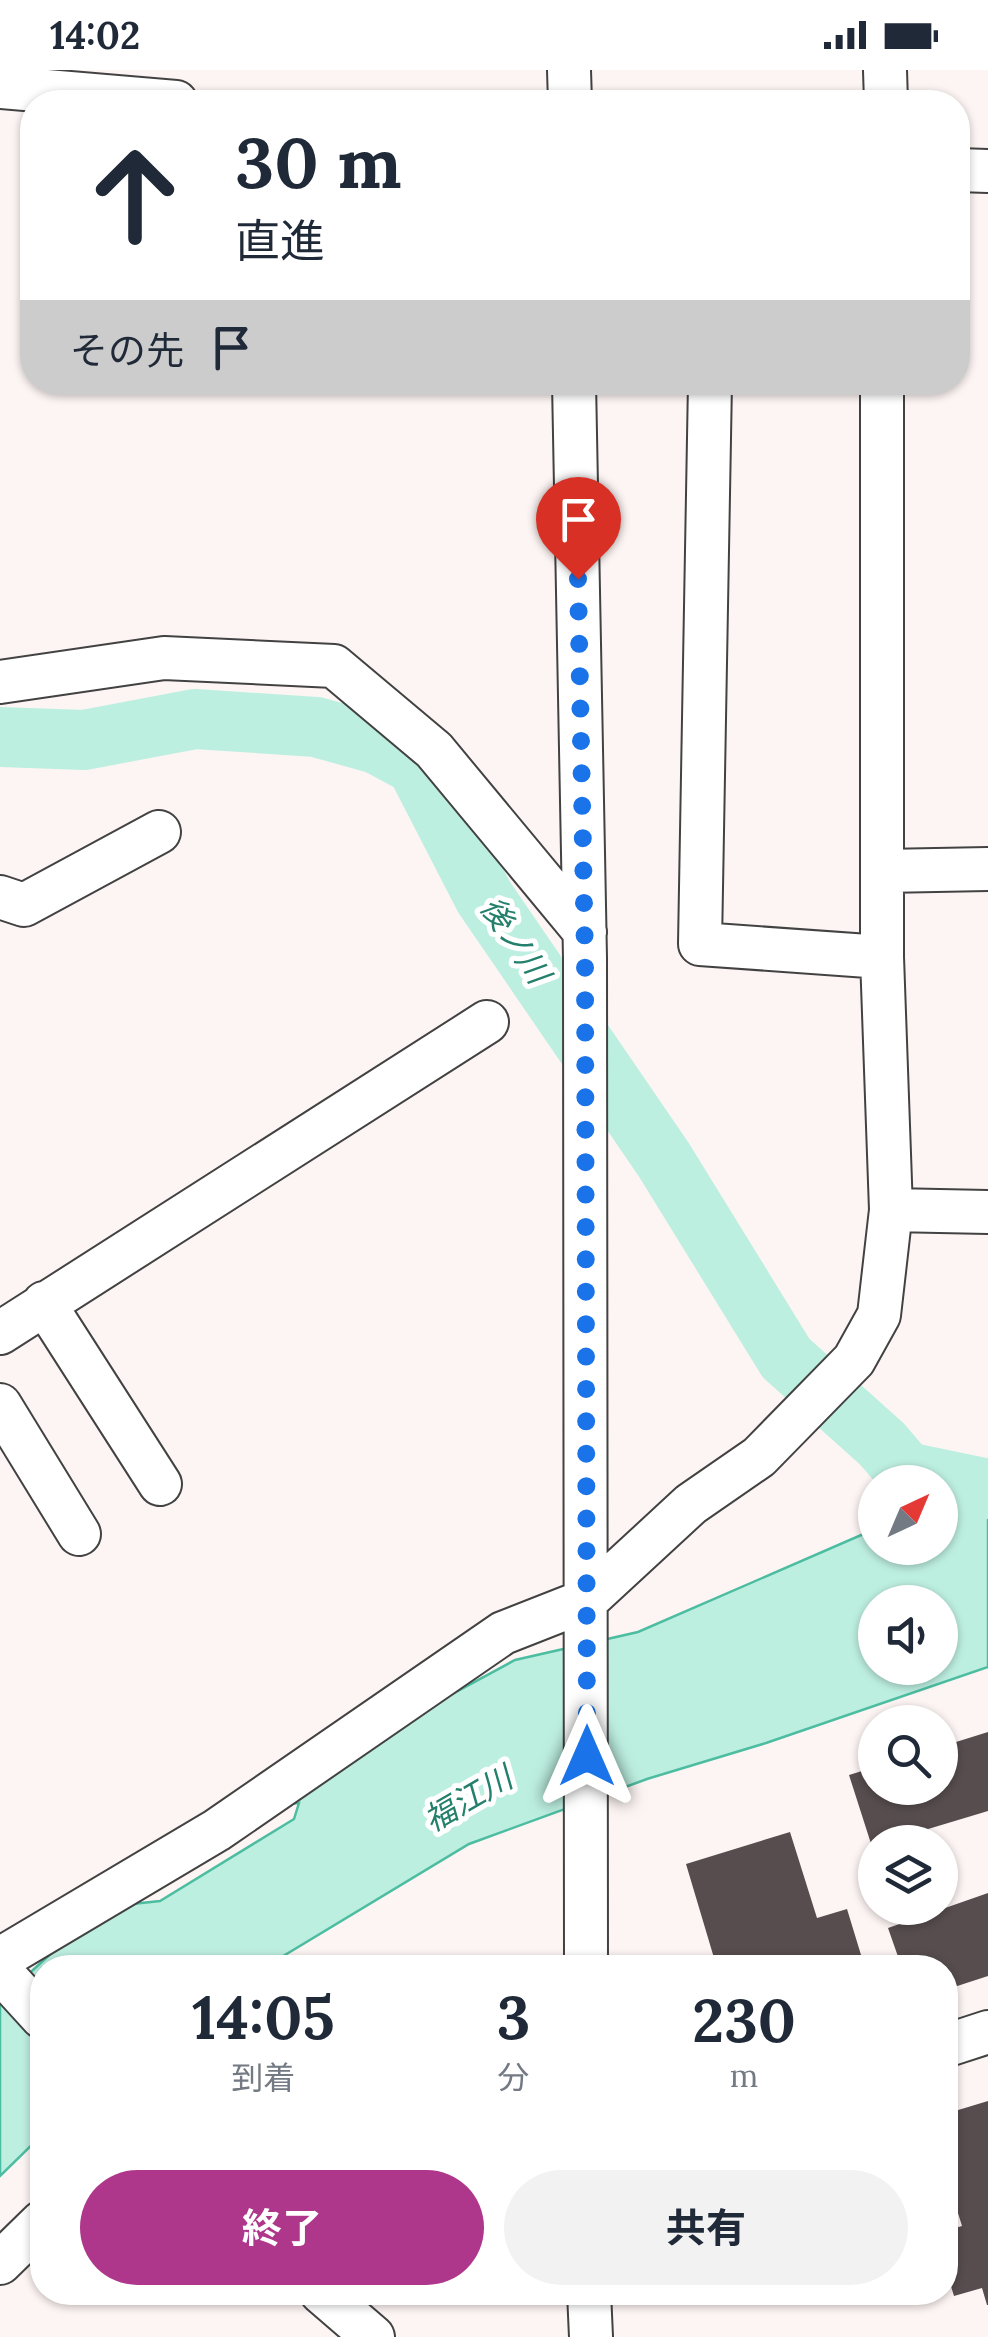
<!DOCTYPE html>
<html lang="ja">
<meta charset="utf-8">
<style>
body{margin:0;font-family:Lora,"Noto Sans JP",serif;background:#f2f2f3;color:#1f2937;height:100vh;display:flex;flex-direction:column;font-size:38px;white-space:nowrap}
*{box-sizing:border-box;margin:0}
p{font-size:32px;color:#747a83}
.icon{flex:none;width:55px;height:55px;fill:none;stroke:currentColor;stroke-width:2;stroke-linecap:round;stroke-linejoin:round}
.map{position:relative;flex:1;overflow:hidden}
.panel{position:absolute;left:30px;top:1885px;width:928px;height:350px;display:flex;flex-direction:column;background:#fff;border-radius:40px;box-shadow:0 2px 8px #0004}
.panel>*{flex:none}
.top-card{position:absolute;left:20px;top:20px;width:950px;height:305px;border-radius:40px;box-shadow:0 2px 8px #0004;background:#fff;color:#1f2937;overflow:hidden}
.needle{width:65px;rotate:44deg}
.buttons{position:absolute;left:858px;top:1395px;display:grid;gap:20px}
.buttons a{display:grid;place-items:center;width:100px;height:100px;border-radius:50%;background:#fff;box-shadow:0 2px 8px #0004;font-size:50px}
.pin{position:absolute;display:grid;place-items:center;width:85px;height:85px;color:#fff;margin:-102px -42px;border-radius:50% 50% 50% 0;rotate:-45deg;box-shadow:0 0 10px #0007}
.pin .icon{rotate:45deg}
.me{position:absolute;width:110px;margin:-55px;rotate:0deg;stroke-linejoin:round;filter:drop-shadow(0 0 8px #0008)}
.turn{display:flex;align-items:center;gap:35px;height:210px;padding:0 50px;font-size:45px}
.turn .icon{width:130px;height:130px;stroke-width:2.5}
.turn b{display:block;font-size:70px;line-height:85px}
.then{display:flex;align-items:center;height:95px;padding:0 50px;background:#0003;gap:20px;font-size:38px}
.eta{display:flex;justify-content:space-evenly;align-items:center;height:170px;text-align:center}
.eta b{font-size:60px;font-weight:700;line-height:70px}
.primary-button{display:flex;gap:20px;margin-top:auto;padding:20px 50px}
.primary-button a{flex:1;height:115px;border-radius:60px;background:#af378b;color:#fff;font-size:40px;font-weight:700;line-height:115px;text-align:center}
.primary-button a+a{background:#f2f2f3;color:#1f2937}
.status{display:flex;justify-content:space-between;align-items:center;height:70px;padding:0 50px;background:#fff;direction:ltr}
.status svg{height:28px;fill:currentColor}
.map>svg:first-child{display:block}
.water{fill:#bdefe1;stroke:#4dbda1;stroke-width:2.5;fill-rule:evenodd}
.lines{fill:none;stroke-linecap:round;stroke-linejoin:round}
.river{stroke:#bdefe1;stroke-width:60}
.building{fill:#574d4f}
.minor-casing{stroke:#424242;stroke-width:46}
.minor{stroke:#fff;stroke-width:42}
.route{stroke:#1a73e8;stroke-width:18;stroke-dasharray:0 32.4}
.labels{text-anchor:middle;stroke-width:10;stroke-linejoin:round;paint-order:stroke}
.water-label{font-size:32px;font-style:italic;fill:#24806c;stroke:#fff}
</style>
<div class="status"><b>14:02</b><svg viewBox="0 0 49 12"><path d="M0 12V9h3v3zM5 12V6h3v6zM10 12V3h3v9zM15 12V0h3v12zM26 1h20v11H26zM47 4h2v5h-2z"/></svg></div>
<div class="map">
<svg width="988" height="2267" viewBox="0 0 988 2267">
<rect width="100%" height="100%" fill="#fdf5f3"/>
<path class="water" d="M988,1420v177l-222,76 -119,36 -178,65 -204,123 -223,1v167l-42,41v-176l56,-51 67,-44 37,-4 134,-82 5,-16 -23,2 80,-59 159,-86 123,-28 237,-103v19h65v-41zM875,1532h65v66h-65z"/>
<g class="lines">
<path class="river" d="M0,667l84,3 111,-21 121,8 61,17 39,21 68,132 180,263 122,198 96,86 24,28 82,17"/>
</g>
<path class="building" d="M988,1662v79l-103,31h-10l-1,11 -25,-78 26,-8v21h65v-41z
M790,1762l27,86 30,-9 18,59h-148l-31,-104z
M988,1823v83l-43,14v-22h-43l-14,-40z
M988,2031v204h-1l-5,-17 -28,8 -9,-29v-36l17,-5 -17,-55v-57z"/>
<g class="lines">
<g class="minor-casing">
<path id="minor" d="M569,0l1,32
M885,0l1,32
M0,17l176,15
M958,100l30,1
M574,312l11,576 1,1010
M710,312l-10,562 182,13
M0,612l164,-24 170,8 100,84 151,182
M884,801l104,-2
M0,827l24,8 135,-73
M891,1140l97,2
M44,1233l116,181
M0,1263l487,-311
M0,1335l79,129
M0,1889l217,-129 286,-197 84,-33 104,-96 68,-47 95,-97 25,-45 12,-105 -9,-253v-575
M0,1901l42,46
M945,1976l43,-14
M0,2193l42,-41
M321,2222l52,45
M589,2222l2,45"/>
</g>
<use href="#minor" class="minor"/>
</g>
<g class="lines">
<path class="route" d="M578,509l7,379 2,798"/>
</g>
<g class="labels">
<g class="water-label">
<text transform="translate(515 870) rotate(56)" y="11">後ノ川</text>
<text transform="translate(468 1729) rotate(-30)" y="11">福江川</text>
</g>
</g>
</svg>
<div class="buttons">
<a><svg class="needle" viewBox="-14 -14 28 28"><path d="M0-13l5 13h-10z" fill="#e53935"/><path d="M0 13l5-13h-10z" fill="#747a83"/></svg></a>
<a><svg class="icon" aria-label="sound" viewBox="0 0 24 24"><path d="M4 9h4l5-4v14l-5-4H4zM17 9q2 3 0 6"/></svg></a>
<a><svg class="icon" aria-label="search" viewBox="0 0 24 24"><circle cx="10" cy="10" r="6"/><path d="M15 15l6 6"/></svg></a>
<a><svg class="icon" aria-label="layers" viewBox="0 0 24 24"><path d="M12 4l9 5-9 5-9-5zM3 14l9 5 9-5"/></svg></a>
</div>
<div class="pin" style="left:578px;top:509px;background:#d93025"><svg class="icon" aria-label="arrive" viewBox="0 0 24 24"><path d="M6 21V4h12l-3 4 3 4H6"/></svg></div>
<svg class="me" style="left:587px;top:1686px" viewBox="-20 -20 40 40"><path d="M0-17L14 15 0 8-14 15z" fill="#1a73e8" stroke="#fff" stroke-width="4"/></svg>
<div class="top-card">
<div class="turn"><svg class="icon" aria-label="ahead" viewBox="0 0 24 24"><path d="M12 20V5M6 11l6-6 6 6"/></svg><div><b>30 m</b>直進</div></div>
<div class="then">その先<svg class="icon" aria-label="arrive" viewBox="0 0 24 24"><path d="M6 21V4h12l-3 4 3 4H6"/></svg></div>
</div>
<section class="panel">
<div class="eta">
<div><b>14:05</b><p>到着</p></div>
<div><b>3</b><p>分</p></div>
<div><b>230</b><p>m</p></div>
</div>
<div class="primary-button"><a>終了</a><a>共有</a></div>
</section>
</div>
